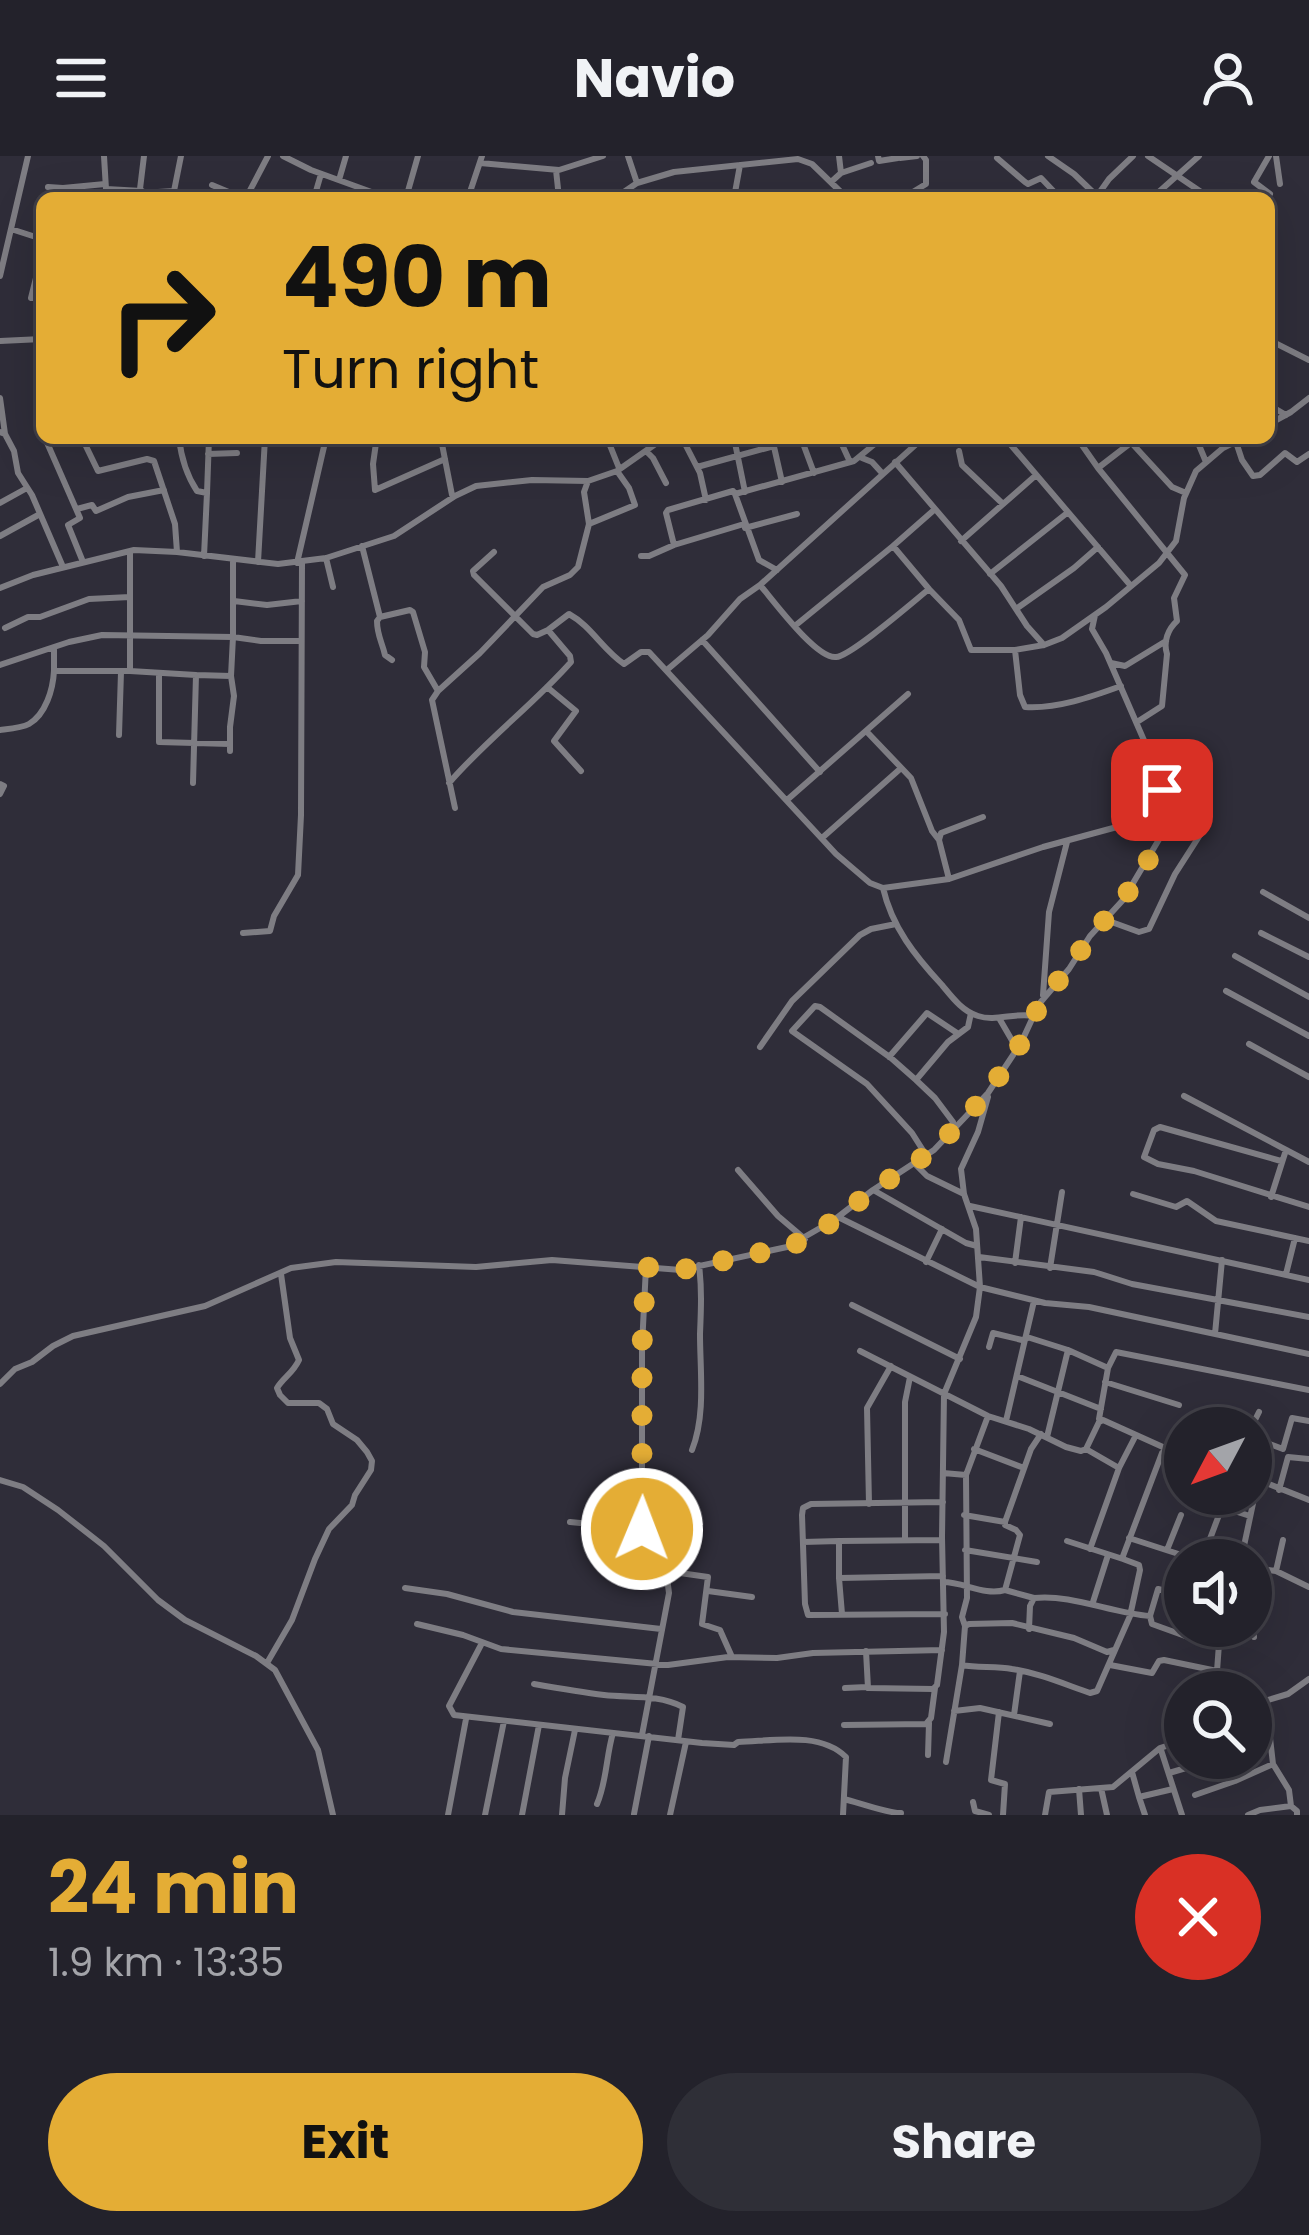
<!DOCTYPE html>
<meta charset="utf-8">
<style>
body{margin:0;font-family:Poppins,sans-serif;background:#2f2f37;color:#f1f3f6;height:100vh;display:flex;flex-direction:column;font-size:45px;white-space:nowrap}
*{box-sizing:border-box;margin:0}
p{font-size:39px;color:#a3a4a9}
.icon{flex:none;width:66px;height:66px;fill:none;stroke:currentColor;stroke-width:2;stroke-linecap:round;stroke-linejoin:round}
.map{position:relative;height:1659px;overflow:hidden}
.panel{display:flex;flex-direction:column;background:#23222b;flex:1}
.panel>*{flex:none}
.hud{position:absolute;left:36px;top:36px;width:1239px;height:252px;border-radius:18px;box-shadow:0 12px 48px #0002,0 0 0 3px #403f47;background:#e4ad35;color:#111;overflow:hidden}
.needle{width:78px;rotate:229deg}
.tools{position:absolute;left:1164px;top:1251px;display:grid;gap:24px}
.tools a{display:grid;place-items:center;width:108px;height:108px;border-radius:50%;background:#23222b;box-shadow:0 12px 48px #0002,0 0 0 3px #403f47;font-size:60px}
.pin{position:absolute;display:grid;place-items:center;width:102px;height:102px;color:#fff;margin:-51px;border-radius:24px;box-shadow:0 6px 18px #0006}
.me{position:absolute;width:132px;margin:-66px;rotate:1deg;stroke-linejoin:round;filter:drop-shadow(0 0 9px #0008)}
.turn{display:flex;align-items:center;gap:42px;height:252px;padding:0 48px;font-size:54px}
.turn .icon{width:156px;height:156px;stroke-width:2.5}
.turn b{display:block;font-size:84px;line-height:102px}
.round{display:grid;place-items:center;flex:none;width:126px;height:126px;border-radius:63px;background:#2f2f37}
.summary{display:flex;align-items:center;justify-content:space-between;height:204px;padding:0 48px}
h1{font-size:72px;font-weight:700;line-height:90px;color:#e4ad35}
.action{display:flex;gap:24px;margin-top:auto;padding:24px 48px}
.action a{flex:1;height:138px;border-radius:72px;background:#e4ad35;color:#111;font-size:48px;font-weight:700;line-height:138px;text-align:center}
.action a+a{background:#2f2f37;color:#f1f3f6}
header{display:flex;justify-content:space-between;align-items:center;height:156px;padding:0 48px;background:#23222b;font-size:54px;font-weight:700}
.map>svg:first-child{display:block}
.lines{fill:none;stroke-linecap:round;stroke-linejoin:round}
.minor{stroke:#7e7d83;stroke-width:6}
.route{stroke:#e4ad35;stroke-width:21;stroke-dasharray:0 37.8}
</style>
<header><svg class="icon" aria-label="menu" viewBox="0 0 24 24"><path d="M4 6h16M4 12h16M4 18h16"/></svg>Navio<svg class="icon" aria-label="person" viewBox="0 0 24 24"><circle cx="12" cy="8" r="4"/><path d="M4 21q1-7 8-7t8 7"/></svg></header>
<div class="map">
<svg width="1309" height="1659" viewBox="0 0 1309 1659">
<rect width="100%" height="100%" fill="#2f2d39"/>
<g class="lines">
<path class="minor" d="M104,0l2,33 36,2
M283,0l28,14 77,28
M628,0l9,27
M878,0l1,5 19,-3
M1048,0l26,18 25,24
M1148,0l62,42
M1269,0l-15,26 16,12
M1276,0l4,28
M900,2l17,-2
M997,2l28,24 3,2 13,-6 19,20
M480,7l79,7 44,-14
M556,14l3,28
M841,17l30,-10
M339,24l7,-24
M831,26l10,-9 -2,-17
M212,29l31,13
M48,31l15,1 42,-4
M142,37l32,-2 7,-35
M1097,40l12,-17 24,-23
M143,42l-3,-9 4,-33
M246,42l22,-42
M314,42l7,-24
M406,42l12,-42
M468,42l14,-42
M615,42l22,-15 37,-11 124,-13 14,5 35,34
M734,42l6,-33
M903,42l23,-14v-24l-3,-4
M1152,42l47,-42
M11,73l31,10
M42,98l-11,44h11
M0,120l28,-120
M1269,184l40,20
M0,185l42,-2
M0,242l5,36
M1269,249l17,10
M38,267l4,9
M1269,268l22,-12 18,-14
M0,276l5,2 9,17 4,22 14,22 31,72
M45,282l35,80 -12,7 15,37
M82,282l16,33 49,-12 7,2 21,63 2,28
M179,282c2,18 8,38 18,53l10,2 -3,63
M607,282l12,30
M682,282l18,35 6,27
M734,282l11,54
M772,282l10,44
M801,282l13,35
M839,282l11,24
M1005,282l126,148
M1077,282l21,30 87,107 -11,23 3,23c-9,8 -14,21 -10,33l-5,52 -25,16
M1127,282l45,49 14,6
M1196,282l10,24
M326,285l53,2 3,-1v-4
M382,286l59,-3 11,56
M773,286l24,-4
M1236,286l6,18 11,16 7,-1 25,-22 12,9 12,-8
M376,287l-3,21 2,26 70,-31
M646,295l7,7 13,25
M959,295l3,14 41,39
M208,298l29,-1
M862,302l10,4 10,11
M895,306l106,124 26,40 17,19
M697,311l77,-21
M1098,312l39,-30
M207,337l2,-55
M0,347l27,-15
M77,353l15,-4 4,6 32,-14 36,-7
M589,368l46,-19 -6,-17 -12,-17
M745,372l52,-14
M0,380l40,-22
M961,385l74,-65
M674,389l-8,-32 2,-3 65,-19 2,3
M362,390l18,71 -3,4c0,14 5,21 8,34l7,5
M893,390l41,-36
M130,395v120l66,4
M494,396l-21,19 1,4 59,59 4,1 11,-5
M641,400h8l25,-11 70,-21
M326,402l7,29
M258,406l7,-124
M297,407l29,-125
M777,414l-18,-10 -24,-66 119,-33 28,-23
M990,418l77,-61
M760,429c13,15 56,74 76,72 15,-1 78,-56 93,-68l-36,-43 -97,79
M0,432l33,-13 101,-25 43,2 101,12 48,-6 68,-22 61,-40 21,-10 56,-6 56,1 29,-10 47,-33
M929,433l30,31 12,30h44
M234,445l33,4 35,-4
M1016,453l58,-41 24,-21
M380,461l30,-7 3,2 12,40 -1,15 14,24
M5,472l23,-11h12l49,-18 41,-2
M702,484l118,132
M54,493v22h76
M1111,507l14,3 41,-25
M0,509l69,-23 33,-7 131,2v-78
M668,513l40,-34 32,-36 20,-14 163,-147
M159,518v68l71,2
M1121,530c-30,11 -64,23 -96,21l-5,-12 -5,-45 29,-5 18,-7 44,-31 53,-44 17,-22 8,-43 12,-27 27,-23 20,-10
M547,531l29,24 -22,30 27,30
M0,574c8,-1 22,-2 29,-6 17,-10 24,-35 25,-53
M868,577l43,45 21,53 7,9
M119,579l2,-63
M230,595v-24l4,-31 -3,-20
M193,627l3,-108 35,1 2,-39 28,4h40
M449,627c38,-44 84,-78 122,-121l-1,-6 -22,-26 21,-16c22,12 34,36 55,50l17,-12h8l187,202 34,29 13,5 66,-9 94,-32 122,-33 25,4 10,6v11l-25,39 -26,55 -10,3 -33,-12
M0,628l4,2 -4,8
M787,644l121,-106
M455,652l-23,-108 6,-9 42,-38 63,-66 27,-12 8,-8 11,-43 -5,-32 4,-11
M822,682l78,-69
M949,723l-10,-39 2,-7 42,-16
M883,732c9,39 32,68 59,97 10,12 20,26 36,31 18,6 37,-4 56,0
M1263,736l46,26
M243,777l27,-2 4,-15 24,-41 3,-60 1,-253
M1261,777l48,24
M1235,800l74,41
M1226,835l83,45
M1043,839l6,-83 18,-70
M999,862l18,31
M1249,888l60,33
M760,891l32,-46 68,-66 11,-6 25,-5
M889,901l38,-44 30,20
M916,924l-25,-22 -71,-51 -5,-1 -23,25 75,53 45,49 14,22
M1184,940l125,66
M951,973l2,-7 -18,-24 -19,-18 32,-38 20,-15 3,-14
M1281,1005l-121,-34 -6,3 -10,27 14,7 36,7 115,36
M914,1007l13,13 37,18
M738,1014l40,46 27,23
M875,1035l91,52 11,3
M1133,1038l43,13 11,-6 29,20 93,20
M1271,1041l15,-47
M970,1050l339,74
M838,1061l142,70 65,16 44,4 220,47
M979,1101l115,15 38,12 177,33
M926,1106l16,-33
M1015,1107l6,-46
M1050,1112l12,-76
M1286,1118l9,-36
M852,1149l108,54
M1215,1178l7,-74
M1027,1181l41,13 40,18
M989,1191l4,-14 29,7 6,-2
M860,1195l128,65 41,13 37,18 15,4 5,-2 13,-27 4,-2 82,37
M1017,1220l84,33
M1105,1226l74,23
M0,1228l15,-15 17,-7 21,-16 20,-10 132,-30 86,-38 45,-6 140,5 76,-7 129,10 106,-23 47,-27 39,-30 61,-40 54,-57 33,-50 18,-39 30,-35 21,-33 33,-36 44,-74 -5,-36 -16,-45 -40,-92 -14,-24 3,-14
M1099,1263l9,-51 8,-16 193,38
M1006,1265l28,-120
M1251,1272l8,-16
M1047,1281l21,-87
M1251,1281l32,12
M974,1293l50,19
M1086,1293l33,19
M1283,1293l9,-31 17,3
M692,1294c14,-35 8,-79 8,-116 1,-24 2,-45 -1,-69
M943,1317l23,2
M1251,1321l58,23
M0,1324l23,7 35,23 46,36 54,54 27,20 71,36 19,14 43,80 15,65
M1279,1334l9,-33 21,2
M943,1346l-132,2 -8,4 -1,7 3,89 3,11 137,-1
M869,1348l-2,-96 24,-42
M964,1359l41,7
M570,1366l82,8 6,4 5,13 6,46 -27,142
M642,1374v-184l4,-79
M1129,1382l68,22
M905,1384v-138l5,-25
M839,1385l103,-1
M1067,1385l56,18
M803,1386l36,-1v37
M1090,1393l29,-81 17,-33
M965,1394l72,12
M1167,1394l14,-35
M1202,1404l20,-53 28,9
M1241,1404l17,-80
M666,1415l42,6 -6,47 18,6 12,27
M1276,1415l7,-31
M943,1426c21,0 41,14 62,8l15,-55 -4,-5 -11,-5v-3l26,-73 10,-15
M405,1432l42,6 66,18 148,17
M1005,1434l29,8
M708,1435l44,6
M1093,1446l15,-47
M842,1458l-3,-36 104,-2
M1150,1460l8,-27 27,7
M417,1468l46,11 38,14 167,16 60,-8 49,1 36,-5 129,-3
M965,1470l-3,-9 5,-19 -1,-123 22,-59
M1225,1470l-6,18 -2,27 11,21
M1029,1473l1,-23 4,-8c38,-4 77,15 116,18l2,8 36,13 31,7
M1254,1481l-2,-19 9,-49 15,2 33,16
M482,1487l-33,63 5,9 248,28 32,2 4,-3c34,-1 82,-11 108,15l-3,58
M866,1495l2,37 65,1 4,-4 7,-53 -2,-95 2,-143 32,-77 4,-30 -4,-58 -12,-35 -3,-25 17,-37 10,-35
M267,1507l25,-43 23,-61 14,-30 23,-24 3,-10 16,-25 1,-9 -5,-9 -10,-12 -24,-16 -6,-15 -8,-6h-31l-8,-8 -3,-7c7,-11 16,-15 22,-28l-9,-22 -9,-64
M962,1509l3,-39 4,-2 43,-1 62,15 33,14 7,-2
M1110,1509l42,8 7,-12 5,-1 53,11
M534,1528c23,4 46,8 70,11 27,3 54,-1 79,12l-5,33
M845,1532l22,-1
M1266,1547l7,61 16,26 2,16
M1251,1549l37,-11 21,-15
M954,1555l26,-3 70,16
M999,1556l-8,68 14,4 -2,31
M1014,1559l6,-44
M844,1569l82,-1 5,-6 4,-30
M1161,1594l21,65
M928,1599l1,-32
M946,1606l16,-97c15,3 34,1 50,4 27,4 52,15 78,24l7,-2 33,-75 10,-46 -1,-5 -16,-6v-3l39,-103 7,-5
M1132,1616l7,25
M1169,1617l51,-15
M1101,1632l6,27
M1079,1633l2,26
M1195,1639l40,-14 38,-17
M844,1643c13,3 46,15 57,14
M973,1646l2,9 14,4
M597,1648c10,-23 9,-48 16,-71
M634,1658l15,-78
M448,1659l18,-96
M485,1659l19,-94
M522,1659l17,-90
M562,1659l3,-37 10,-48
M670,1659l16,-73
M1045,1659l4,-23 64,-5 47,-39 25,-8
M1145,1659l-6,-18 34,-8
M1248,1659l12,-5 31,-4 6,5v4"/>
</g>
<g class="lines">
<path class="route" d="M642,1373v-183l4,-79 34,3 107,-23 15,-6 33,-21 38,-30 61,-40 54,-57 33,-50 22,-45 26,-29 21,-33 33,-36 22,-34 22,-40 -5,-36"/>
</g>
</svg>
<div class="tools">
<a><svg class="needle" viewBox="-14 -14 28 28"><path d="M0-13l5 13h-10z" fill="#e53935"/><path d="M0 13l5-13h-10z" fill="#a3a4a9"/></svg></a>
<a><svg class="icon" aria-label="sound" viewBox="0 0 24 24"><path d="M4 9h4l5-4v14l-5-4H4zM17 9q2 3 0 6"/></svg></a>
<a><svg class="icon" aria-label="search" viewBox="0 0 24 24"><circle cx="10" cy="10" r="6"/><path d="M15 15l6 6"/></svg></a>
</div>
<div class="pin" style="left:1162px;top:634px;background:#d93025"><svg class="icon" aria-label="arrive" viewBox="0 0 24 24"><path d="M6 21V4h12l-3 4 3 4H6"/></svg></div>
<svg class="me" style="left:642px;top:1373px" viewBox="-20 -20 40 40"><circle r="17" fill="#e4ad35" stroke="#fff" stroke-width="3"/><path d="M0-11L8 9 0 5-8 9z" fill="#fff"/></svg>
<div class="hud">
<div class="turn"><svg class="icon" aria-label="right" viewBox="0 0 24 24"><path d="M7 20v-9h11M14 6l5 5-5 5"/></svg><div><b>490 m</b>Turn right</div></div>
</div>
</div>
<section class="panel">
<div class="summary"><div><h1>24 min</h1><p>1.9 km · 13:35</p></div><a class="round" style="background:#d93025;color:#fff"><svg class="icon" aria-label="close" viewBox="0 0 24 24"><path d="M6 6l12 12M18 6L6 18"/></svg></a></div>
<div class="action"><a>Exit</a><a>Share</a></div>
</section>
